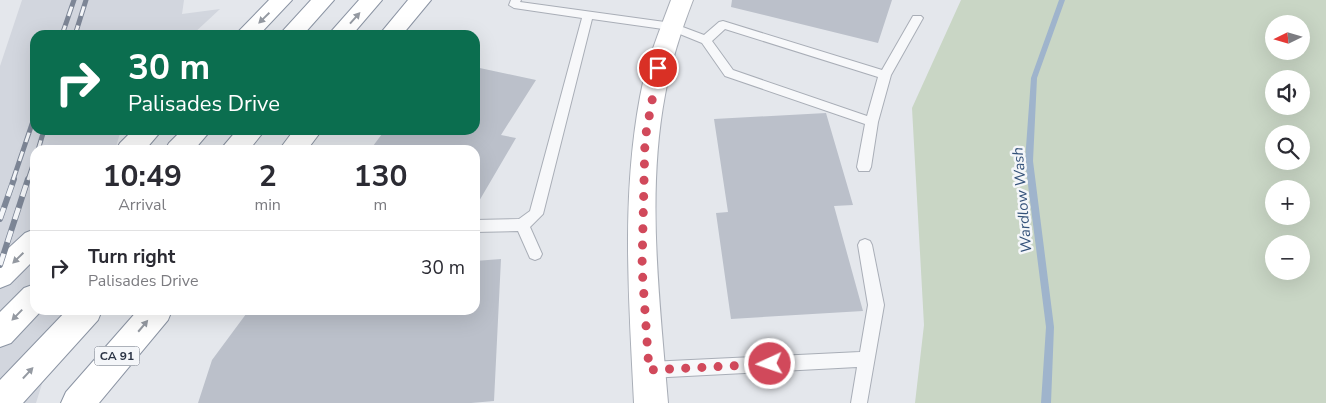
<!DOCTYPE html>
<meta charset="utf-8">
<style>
body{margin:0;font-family:"Nunito Sans",sans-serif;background:#f7f7f7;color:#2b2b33;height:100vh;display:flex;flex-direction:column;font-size:19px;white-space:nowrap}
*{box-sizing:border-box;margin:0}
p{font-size:16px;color:#7c7c81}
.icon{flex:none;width:28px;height:28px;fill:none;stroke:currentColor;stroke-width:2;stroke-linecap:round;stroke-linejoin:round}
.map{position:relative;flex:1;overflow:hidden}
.sheet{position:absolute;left:30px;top:145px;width:450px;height:170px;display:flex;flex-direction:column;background:#fff;border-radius:15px;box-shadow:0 5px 20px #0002}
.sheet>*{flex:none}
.top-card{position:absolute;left:30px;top:30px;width:450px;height:105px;border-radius:15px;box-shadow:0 5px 20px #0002;background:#0b6e4f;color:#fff;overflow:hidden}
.needle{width:32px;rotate:265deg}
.fabs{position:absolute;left:1265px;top:15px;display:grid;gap:10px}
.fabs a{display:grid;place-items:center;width:45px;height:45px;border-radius:50%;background:#fff;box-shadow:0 5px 20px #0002;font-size:25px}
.pin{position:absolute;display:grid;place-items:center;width:42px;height:42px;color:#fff;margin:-21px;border:2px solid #fff;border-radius:50%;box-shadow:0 1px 5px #0007}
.me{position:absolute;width:55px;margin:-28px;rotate:267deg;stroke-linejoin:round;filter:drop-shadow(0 0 4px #0008)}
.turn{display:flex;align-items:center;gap:18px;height:105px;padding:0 15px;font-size:22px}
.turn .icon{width:65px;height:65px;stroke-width:2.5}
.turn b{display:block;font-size:35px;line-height:42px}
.eta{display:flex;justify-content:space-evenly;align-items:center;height:85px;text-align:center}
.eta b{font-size:30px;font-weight:700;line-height:35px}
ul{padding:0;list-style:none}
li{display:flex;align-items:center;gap:15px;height:75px;padding:0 15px;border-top:1px solid #e1e1e2}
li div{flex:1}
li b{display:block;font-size:19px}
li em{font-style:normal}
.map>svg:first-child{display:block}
.built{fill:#d2d6de}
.green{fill:#c9d6c5;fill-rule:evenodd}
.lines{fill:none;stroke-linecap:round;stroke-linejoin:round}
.stream{fill:#9fb4cc;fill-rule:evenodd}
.building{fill:#bbc0ca}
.lane-casing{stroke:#a9aeb7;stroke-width:2}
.secondary-casing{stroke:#a9aeb7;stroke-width:2}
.highway-casing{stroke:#8b94a3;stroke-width:2}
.lane{fill:#f7f8fa;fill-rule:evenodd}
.secondary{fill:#fff;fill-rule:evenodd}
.highway{fill:#fff;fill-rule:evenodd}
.rail-far1-casing{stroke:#7d8696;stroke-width:5}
.rail-casing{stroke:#7d8696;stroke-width:6}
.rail-far1{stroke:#f4f6f9;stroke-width:3;stroke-dasharray:10;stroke-linecap:butt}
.rail{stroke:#f4f6f9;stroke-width:4.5;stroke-dasharray:12;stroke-linecap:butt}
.oneway{fill:#959aa2}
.route{stroke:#d1495b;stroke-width:9;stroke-dasharray:0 16.2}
.labels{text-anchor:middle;stroke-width:5;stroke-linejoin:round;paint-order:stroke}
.shield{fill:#f4f6f9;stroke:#676e7b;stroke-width:1}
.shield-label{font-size:12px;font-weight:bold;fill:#2b3445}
.water-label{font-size:15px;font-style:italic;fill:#34527a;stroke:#f4f6f9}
</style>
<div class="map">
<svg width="1326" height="403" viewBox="0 0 1326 403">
<rect width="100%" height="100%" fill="#e4e7ec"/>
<path class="built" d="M22,0h162l-2,14 38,-5 -28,26h-157v95h86l-6,20h-80v160h30l-29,93h-36v-337z"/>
<path class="green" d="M961,0h365v403h-411l9,-78 -12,-217zM1274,24h27v27h-27zM1274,79h27v27h-27zM1274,134h27v27h-27zM1274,189h27v27h-27zM1274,244h27v27h-27z"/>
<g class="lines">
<path class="stream" d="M1059,0h6l-28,78 -4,83 21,166 -3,76h-10l5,-76 -21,-166 6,-83z"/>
</g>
<path class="building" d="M732,0h160l-14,43 -147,-36z
M475,67l61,13 -35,55 15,3 -41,70v-58h-105l15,-20h90z
M826,113l27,92 -19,1 29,105 -132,8 -15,-106 12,-1 -14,-93z
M501,259l-7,142 -23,2h-273l14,-43 37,-50h226v-49z"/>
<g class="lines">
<g class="lane-casing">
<path id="lane" d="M511,0h10l-1,2 152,21 32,12 15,-13 4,-1 159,49 31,-54h8l2,2 -32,57 -13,47 -7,45 -2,4h-10l-2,-4 8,-43 -140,-48 -23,-33 -32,-13 -78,-11 -49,195 -13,13 12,27 -2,4 -5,2 -5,-2 -12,-27 -43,1v-12l44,-1 11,-8 52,-193 -68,-10 -5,-3zM725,29l153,48 -11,39 -134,-46 -21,-29z
M865,239l5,2 2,4 12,60 -17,98h-16l6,-36 -208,11 -6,-3 -2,-5 2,-5 6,-3 211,-10 8,-47 -10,-60 2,-4z"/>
</g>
<g class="secondary-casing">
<path id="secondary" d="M671,0h22c-12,31 -22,62 -28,95 -19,101 -5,207 3,308h-34c-5,-102 -13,-205 6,-306 6,-34 19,-65 31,-97z"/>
</g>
<g class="highway-casing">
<path id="highway" d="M269,0h23l-33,35h-24z
M311,0h23l-31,35h-24z
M359,0h23l-30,35h-24z
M408,0h23l-29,35h-23z
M133,130h29l-17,20h-29l4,-7z
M182,130h29l-17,20h-29l4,-7z
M237,130h28l-16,20h-29z
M294,130h28l-15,20h-28z
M35,229v30l-25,25 -10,4v-32l25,-23z
M35,284v26h7l-31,33 -11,4v-35l24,-24z
M67,310h35l-4,10 -75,83h-23v-23z
M138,310h34l-4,10 -69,83h-38l5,-11z"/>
</g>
<use href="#lane" class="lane"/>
<use href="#secondary" class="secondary"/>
<use href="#highway" class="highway"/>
<g class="rail-far1-casing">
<path id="rail-far1" d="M62,35l12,-35
M75,35l11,-35
M38,150l6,-20
M13,180l22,-65
M28,180l7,-21"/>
</g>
<g class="rail-casing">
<path id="rail" d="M0,219l14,-40
M0,265l28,-86"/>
</g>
<use href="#rail-far1" class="rail-far1"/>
<use href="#rail" class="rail"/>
</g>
<defs><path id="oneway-solid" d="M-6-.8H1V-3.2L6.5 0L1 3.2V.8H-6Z" transform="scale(1.25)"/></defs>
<g class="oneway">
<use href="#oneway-solid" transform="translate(264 18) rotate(136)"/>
<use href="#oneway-solid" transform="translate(355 18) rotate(-48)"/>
<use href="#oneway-solid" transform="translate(18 258) rotate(136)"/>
<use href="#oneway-solid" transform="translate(17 315) rotate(134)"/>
<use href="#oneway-solid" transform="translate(143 326) rotate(-50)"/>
<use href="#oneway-solid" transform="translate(28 373) rotate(-47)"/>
</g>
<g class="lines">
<path class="route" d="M658,68l-13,71 -3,128 7,103 121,-6"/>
</g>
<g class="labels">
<rect class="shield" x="94.5" y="346.5" width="45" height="19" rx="4"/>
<g class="shield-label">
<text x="117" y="360">CA 91</text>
</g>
<g class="water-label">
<text transform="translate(1022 200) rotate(-95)" y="5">Wardlow Wash</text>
</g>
</g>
</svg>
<div class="fabs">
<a><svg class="needle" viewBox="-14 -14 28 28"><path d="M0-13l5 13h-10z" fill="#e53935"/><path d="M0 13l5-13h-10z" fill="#7c7c81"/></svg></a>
<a><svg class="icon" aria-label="sound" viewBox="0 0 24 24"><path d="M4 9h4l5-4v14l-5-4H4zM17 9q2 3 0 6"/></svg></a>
<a><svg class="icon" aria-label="search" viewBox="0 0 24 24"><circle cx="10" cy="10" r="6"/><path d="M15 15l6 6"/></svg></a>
<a>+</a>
<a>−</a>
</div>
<div class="pin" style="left:658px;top:68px;background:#d93025"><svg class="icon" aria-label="arrive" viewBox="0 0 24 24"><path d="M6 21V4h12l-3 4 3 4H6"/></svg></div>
<svg class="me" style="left:770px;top:364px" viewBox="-20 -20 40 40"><circle r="17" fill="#d1495b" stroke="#fff" stroke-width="3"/><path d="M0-11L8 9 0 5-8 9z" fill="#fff"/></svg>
<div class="top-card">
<div class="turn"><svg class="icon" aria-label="right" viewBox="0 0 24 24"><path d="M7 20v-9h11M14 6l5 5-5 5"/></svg><div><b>30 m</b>Palisades Drive</div></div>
</div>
<section class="sheet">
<div class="eta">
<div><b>10:49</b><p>Arrival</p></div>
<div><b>2</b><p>min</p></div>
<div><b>130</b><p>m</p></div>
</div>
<ul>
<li><svg class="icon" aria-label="right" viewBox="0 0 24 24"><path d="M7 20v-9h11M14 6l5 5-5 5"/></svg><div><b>Turn right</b><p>Palisades Drive</p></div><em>30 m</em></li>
</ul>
</section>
</div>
